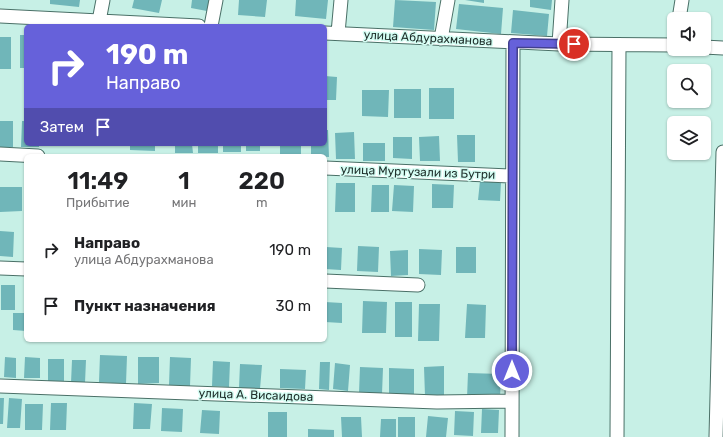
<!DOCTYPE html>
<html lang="ru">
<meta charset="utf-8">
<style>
body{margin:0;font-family:Rubik,sans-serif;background:#f2f2f2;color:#202124;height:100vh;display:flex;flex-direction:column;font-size:15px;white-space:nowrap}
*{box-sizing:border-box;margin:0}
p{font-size:13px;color:#757577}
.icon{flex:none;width:22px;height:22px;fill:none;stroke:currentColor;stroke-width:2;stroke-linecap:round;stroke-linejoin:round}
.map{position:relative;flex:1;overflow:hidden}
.details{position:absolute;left:24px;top:154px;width:303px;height:188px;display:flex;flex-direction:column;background:#fff;border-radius:6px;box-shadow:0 1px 3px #0004}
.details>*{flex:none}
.guide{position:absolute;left:24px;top:24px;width:303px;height:122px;border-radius:6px;box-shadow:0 1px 3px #0004;background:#6661da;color:#fff;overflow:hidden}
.buttons{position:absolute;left:667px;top:12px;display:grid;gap:8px}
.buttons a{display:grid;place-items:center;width:44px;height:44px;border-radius:6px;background:#fff;box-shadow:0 1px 3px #0004;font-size:20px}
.pin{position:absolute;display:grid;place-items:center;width:34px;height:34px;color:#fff;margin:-17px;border:2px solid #fff;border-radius:50%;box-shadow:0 1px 4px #0007}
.me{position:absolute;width:44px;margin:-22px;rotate:0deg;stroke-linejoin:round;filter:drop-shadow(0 0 3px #0008)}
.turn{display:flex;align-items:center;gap:14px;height:84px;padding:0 16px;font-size:18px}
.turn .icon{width:52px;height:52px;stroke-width:2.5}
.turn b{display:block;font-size:28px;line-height:34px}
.then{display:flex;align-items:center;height:38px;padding:0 16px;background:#0003;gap:8px;font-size:15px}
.eta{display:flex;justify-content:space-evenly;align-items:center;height:68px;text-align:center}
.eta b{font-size:24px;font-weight:600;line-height:28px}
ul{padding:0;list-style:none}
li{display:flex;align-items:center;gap:12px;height:56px;padding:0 16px}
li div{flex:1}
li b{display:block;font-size:15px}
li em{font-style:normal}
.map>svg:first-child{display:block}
.building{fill:#70b6b9}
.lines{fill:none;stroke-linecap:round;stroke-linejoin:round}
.street-casing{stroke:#4a7067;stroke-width:15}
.street{stroke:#fff;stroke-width:13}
.route-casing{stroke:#423f8e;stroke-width:10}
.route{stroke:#6661da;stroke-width:7}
.labels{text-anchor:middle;stroke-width:3;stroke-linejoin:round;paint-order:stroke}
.street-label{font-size:12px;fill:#20302c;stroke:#d4fdf3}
</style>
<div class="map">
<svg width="723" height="437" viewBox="0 0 723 437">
<rect width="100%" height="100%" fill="#c7f0e6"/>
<path class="building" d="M50,0h30l-1,7 -29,-3z
M134,0h28l-3,13 -27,-5z
M192,0h17l-2,11 -16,-3z
M239,0h28l-2,17 -27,-2z
M296,0h32l-2,19 -31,-3z
M395,0l41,2 -2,28 -41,-3z
M465,0h19v3z
M530,0h22l-1,10 -21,-3z
M459,4l44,4 -2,26 -45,-5z
M513,10l36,4 -2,22 -36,-3z
M20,35h6v33h-6z
M0,37h11v32h-11z
M325,76l12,1 -1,23h-11z
M429,88h25v31h-25z
M394,89h27v29h-27z
M362,90h27l-1,27 -26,-1z
M0,121h13v26h-13z
M22,121h4v23h13v3h-18z
M325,130h3l1,27 -18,-1v-12h14z
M354,132l1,27h-19l-1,-26z
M457,135h18v27h-17z
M439,136l1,25h-20l-1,-24z
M393,137h19v22l-19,-1z
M363,143h22v18h-22z
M82,144h20v2h-20z
M108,144h18l-1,2h-17z
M130,144h25v7l-25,-1z
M175,144h17l1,9h-18z
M198,144h20v9h-20z
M223,144h18v8h-18z
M246,144h14v7h-14z
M280,144h21v12h-21z
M480,181l21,1 -1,19 -22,-1z
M336,183h19v29h-20z
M432,184l22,1 -1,23h-21z
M372,185h17v27h-18z
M394,185l20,1 -1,26 -21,-1z
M0,187h22v24l-22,1z
M24,229h2v27h-1z
M0,231l14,1 -1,25 -13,-1z
M358,246l21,1 -1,25 -21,-1z
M326,247l16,1 -1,22 -16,-1z
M456,247h20v26h-20z
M419,249l23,1 -1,25 -22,-1z
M408,250v25l-17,1 -1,-25z
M1,285h14v25h-14z
M363,301l24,1 -1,31h-24z
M325,302l17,1v20l-17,-1z
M395,302h17v35h-17z
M419,304h21l-1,37h-21z
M467,304l19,1 -1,33h-20z
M13,313h13v18l-13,-1z
M100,355l27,1 -1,28 -27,-2z
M5,357l11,1v20l-12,-1z
M25,357l15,1v20h-16z
M138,357h21v26l-21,1z
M170,357l21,1 -1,28 -21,-1z
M48,359h16v23l-16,-1z
M72,360h14l-1,23h-14z
M213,361l17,1 -1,25 -17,-1z
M320,362h10l-1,28 -10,-1z
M335,363l15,2 -2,26 -15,-2z
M240,364l22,1 -2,24 -21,-1z
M444,366v30h-19l-1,-29z
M360,367l23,1 -1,26 -23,-1z
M389,368l25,1v28h-25z
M280,369l26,1 -1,19 -25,-1z
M468,373l33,1 -1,25 -33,-1z
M0,398h4l-1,26h-3z
M9,398l13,1 -2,29h-13z
M51,403h16l-1,27h-16z
M134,403l18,1 -2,25h-17z
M25,404h18l-1,26h-17z
M162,408l21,1 -1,23 -21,-1z
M482,409l17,1 -1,23h-17z
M202,410l18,1 -1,23 -19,-1z
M455,411l19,1 -1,24 -19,-1z
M268,412h19v25h-19z
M428,416l20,2 -2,19h-20z
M341,417h20l1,20h-20z
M398,417h17v20h-17z
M381,419h15v18h-16z
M308,429l26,1v7h-26z"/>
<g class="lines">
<g class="street-casing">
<path id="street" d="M0,16l199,10
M679,19l3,-19
M99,21l4,-21
M211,26l5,-26
M325,33l234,11 115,1
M338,33l3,-33
M441,39l7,-39
M559,44l3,-44
M704,47l19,1
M0,154l38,2
M325,168l187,8
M0,268l26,1
M325,281l93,4
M0,386l437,16 75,-1
M512,437l1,-394
M617,437l2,-392
M716,437l7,-285"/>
</g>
<use href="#street" class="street"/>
</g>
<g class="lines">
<g class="route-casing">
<path id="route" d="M512,371l1,-328 61,1"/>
</g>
<use href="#route" class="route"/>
</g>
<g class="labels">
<g class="street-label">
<text transform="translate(428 38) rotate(3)" y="4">улица Абдурахманова</text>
<text transform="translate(418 172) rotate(2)" y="4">улица Муртузали из Бутри</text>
<text transform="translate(256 395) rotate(2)" y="4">улица А. Висаидова</text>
</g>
</g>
</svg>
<div class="buttons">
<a><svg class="icon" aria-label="sound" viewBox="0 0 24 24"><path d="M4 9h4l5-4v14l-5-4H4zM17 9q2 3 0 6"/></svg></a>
<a><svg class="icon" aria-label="search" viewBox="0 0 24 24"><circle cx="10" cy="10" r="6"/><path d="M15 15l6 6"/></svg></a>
<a><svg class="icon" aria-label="layers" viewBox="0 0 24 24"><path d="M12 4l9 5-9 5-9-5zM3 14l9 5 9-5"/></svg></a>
</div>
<div class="pin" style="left:574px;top:44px;background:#d93025"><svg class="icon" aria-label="arrive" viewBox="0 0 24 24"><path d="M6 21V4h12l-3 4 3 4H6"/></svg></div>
<svg class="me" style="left:512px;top:371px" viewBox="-20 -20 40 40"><circle r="17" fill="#6661da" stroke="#fff" stroke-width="3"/><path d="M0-11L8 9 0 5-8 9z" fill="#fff"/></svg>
<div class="guide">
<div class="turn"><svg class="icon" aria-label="right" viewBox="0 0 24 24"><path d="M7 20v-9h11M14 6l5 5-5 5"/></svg><div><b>190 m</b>Направо</div></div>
<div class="then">Затем<svg class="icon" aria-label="arrive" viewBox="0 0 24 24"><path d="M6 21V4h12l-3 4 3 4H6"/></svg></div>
</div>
<section class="details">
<div class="eta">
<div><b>11:49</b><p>Прибытие</p></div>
<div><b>1</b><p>мин</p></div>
<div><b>220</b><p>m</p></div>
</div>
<ul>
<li><svg class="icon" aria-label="right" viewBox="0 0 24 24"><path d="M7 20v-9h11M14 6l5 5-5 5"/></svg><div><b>Направо</b><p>улица Абдурахманова</p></div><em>190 m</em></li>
<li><svg class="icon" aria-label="arrive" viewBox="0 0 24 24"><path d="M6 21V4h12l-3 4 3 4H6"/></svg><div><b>Пункт назначения</b></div><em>30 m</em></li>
</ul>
</section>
</div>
